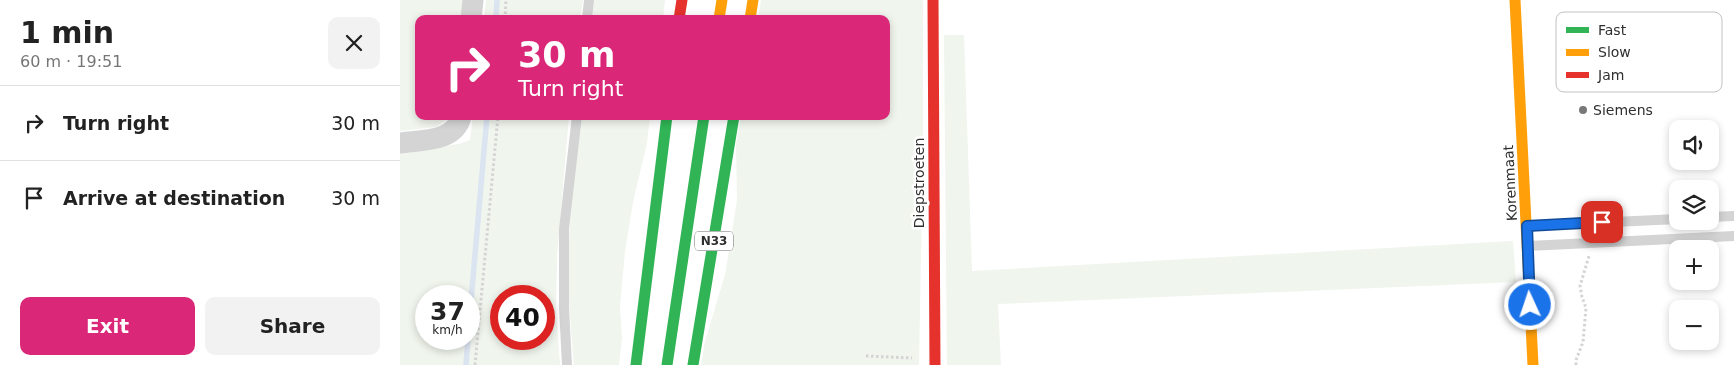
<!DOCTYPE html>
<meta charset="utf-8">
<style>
body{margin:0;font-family:"DejaVu Sans",sans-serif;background:#f2f2f2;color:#222;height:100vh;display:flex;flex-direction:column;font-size:19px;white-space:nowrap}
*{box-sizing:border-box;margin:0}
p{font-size:16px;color:#767676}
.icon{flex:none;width:28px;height:28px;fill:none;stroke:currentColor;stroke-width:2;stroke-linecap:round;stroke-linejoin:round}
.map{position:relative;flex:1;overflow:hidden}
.drawer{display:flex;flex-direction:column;background:#fff;width:400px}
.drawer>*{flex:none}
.banner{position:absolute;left:15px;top:15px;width:475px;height:105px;border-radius:10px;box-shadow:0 2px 8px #0003;background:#db2777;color:#fff;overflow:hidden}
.fabs{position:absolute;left:1269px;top:120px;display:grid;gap:10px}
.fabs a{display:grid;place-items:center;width:50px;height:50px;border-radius:10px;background:#fff;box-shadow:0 2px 8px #0003;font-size:25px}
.speed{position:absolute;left:15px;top:285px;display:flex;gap:10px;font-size:25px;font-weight:700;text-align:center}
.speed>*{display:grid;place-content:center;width:65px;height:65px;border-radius:50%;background:#fff;box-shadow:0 2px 8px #0003;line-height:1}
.speed small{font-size:12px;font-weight:400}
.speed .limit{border:8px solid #d22;background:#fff;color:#111}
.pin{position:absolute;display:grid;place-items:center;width:42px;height:42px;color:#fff;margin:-21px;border-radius:10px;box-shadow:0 2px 8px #0006}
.me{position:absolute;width:55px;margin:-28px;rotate:357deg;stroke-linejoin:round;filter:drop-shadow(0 0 4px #0008)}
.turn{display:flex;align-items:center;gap:18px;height:105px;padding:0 20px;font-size:22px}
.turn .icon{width:65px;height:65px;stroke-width:2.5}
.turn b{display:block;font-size:35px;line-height:42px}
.round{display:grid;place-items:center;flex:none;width:52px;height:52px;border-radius:10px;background:#f2f2f2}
.headline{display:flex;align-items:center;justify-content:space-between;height:85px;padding:0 20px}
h1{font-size:30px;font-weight:600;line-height:38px}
.action{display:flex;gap:10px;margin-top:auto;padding:10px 20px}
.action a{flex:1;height:58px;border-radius:10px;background:#db2777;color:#fff;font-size:20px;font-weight:600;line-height:58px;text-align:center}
.action a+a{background:#f2f2f2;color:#222}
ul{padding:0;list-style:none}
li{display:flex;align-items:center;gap:15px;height:75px;padding:0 20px;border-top:1px solid #e0e0e0}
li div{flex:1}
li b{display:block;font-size:19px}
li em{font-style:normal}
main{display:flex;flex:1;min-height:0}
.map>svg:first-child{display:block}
.green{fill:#f0f5ed;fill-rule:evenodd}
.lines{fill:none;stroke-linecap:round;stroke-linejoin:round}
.stream{stroke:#dbe4f1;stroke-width:5.5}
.path{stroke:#d4d4d4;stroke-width:3;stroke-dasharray:2.5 2.5;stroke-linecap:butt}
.lane{stroke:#d4d4d4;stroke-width:10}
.street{stroke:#d4d4d4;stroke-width:21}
.fast{stroke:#30b455;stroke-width:11}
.slow{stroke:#ff9f0a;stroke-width:11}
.jam{stroke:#e5322d;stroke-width:11}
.route-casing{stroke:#114b97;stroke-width:12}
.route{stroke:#1a73e8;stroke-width:9}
.poi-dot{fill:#787878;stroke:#fff;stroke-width:2}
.labels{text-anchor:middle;stroke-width:5;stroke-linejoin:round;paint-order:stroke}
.shield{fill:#fff;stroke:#6d6d6d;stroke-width:1}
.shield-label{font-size:12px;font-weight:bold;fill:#2f2f2f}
.poi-label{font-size:14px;fill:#2f2f2f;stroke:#fff;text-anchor:start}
.street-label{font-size:14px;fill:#2f2f2f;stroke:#fff}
.key{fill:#fff;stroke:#c1c1c1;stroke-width:1}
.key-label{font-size:14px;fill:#2f2f2f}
</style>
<main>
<section class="drawer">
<div class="headline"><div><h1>1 min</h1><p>60 m · 19:51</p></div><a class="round"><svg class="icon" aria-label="close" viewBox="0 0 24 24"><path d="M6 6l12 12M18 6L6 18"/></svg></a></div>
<ul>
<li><svg class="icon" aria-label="right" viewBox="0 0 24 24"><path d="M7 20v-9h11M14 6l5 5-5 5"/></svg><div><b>Turn right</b></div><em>30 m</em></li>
<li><svg class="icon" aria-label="arrive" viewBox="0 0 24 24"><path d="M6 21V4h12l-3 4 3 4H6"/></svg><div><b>Arrive at destination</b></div><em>30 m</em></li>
</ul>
<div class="action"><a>Exit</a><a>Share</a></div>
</section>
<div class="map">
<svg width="1334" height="365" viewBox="0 0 1334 365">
<rect width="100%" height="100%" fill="#fff"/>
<path class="green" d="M0,0h63l-1,19h-43v97h32l-15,11 -36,4z
M86,0h97l-3,19h-96z
M194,0h71l-2,19h-71z
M361,0h162v145l-4,220h-218l4,-24 20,-66 12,-75 -1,-55 5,-29h145v-97h-128z
M544,35h20l8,236 541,-30 3,41 -518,22 3,61h-54z
M73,116h96l-12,141 -1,51 4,57h-160v-213l59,-8 11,-4zM26,296h43v43h-43zM101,296h43v43h-43z
M182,116h68l-3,27 -14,59 -8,50 -5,54 2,32 -3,27h-45c-3,-34 -6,-69 -6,-103 1,-49 9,-98 14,-146z"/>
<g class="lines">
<path class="stream" d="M96,19l1,-19
M69,324l18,-208
M66,365l2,-26"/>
<path class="path" d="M105,19l1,-19
M466,356l46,2
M75,365l23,-249
M1176,365v-5l7,-18 3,-34 -4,-11 -2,-11 9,-30"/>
<path class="lane" d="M187,19l2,-19
M1310,217l24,-1
M1128,226l150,-7
M1128,246l206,-10
M167,365l-3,-58v-78l13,-113"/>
<path class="street" d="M71,19l2,-19
M0,143c21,-3 56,-1 61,-27"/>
<path class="fast" d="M236,365l31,-249
M267,365l37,-249
M293,365l41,-249"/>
<path class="slow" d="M1115,0l18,365
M319,19l3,-19
M350,19l3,-19"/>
<path class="jam" d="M533,0l2,365
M279,19l3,-19"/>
</g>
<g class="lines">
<g class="route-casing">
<path id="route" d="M1130,305l-3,-79 75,-4"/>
</g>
<use href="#route" class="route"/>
</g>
<circle class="poi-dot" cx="1183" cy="110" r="5"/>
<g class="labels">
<rect class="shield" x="295" y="231.5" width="38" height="19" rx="4"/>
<g class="shield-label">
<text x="314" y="245">N33</text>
</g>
<g class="poi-label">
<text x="1193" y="115">Siemens</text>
</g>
<g class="street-label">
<text transform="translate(519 183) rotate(-90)" y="5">Diepstroeten</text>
<text transform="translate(1110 183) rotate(-93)" y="5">Korenmaat</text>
</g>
</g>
<rect x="1156" y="12" width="166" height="80" rx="8" class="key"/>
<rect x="1166" y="27" width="23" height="6" fill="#30b455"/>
<rect x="1166" y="49" width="23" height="7" fill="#ff9f0a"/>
<rect x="1166" y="72" width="23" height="6" fill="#e5322d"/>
<g class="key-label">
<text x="1198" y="35">Fast</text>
<text x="1198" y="57">Slow</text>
<text x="1198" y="80">Jam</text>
</g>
</svg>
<div class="fabs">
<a><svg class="icon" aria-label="sound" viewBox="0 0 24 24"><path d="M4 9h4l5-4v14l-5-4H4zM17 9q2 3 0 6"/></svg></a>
<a><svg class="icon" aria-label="layers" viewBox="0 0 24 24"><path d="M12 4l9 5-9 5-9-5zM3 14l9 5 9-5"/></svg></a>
<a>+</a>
<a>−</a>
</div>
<div class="speed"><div>37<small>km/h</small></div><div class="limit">40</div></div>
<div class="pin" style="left:1202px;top:222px;background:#d93025"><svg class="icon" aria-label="arrive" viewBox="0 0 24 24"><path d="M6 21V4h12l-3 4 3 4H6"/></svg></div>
<svg class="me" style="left:1130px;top:305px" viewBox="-20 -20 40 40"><circle r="17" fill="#1a73e8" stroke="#fff" stroke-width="3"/><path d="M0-11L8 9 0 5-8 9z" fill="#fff"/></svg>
<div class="banner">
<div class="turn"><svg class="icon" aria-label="right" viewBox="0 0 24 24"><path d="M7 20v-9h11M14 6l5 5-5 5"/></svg><div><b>30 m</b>Turn right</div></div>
</div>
</div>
</main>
